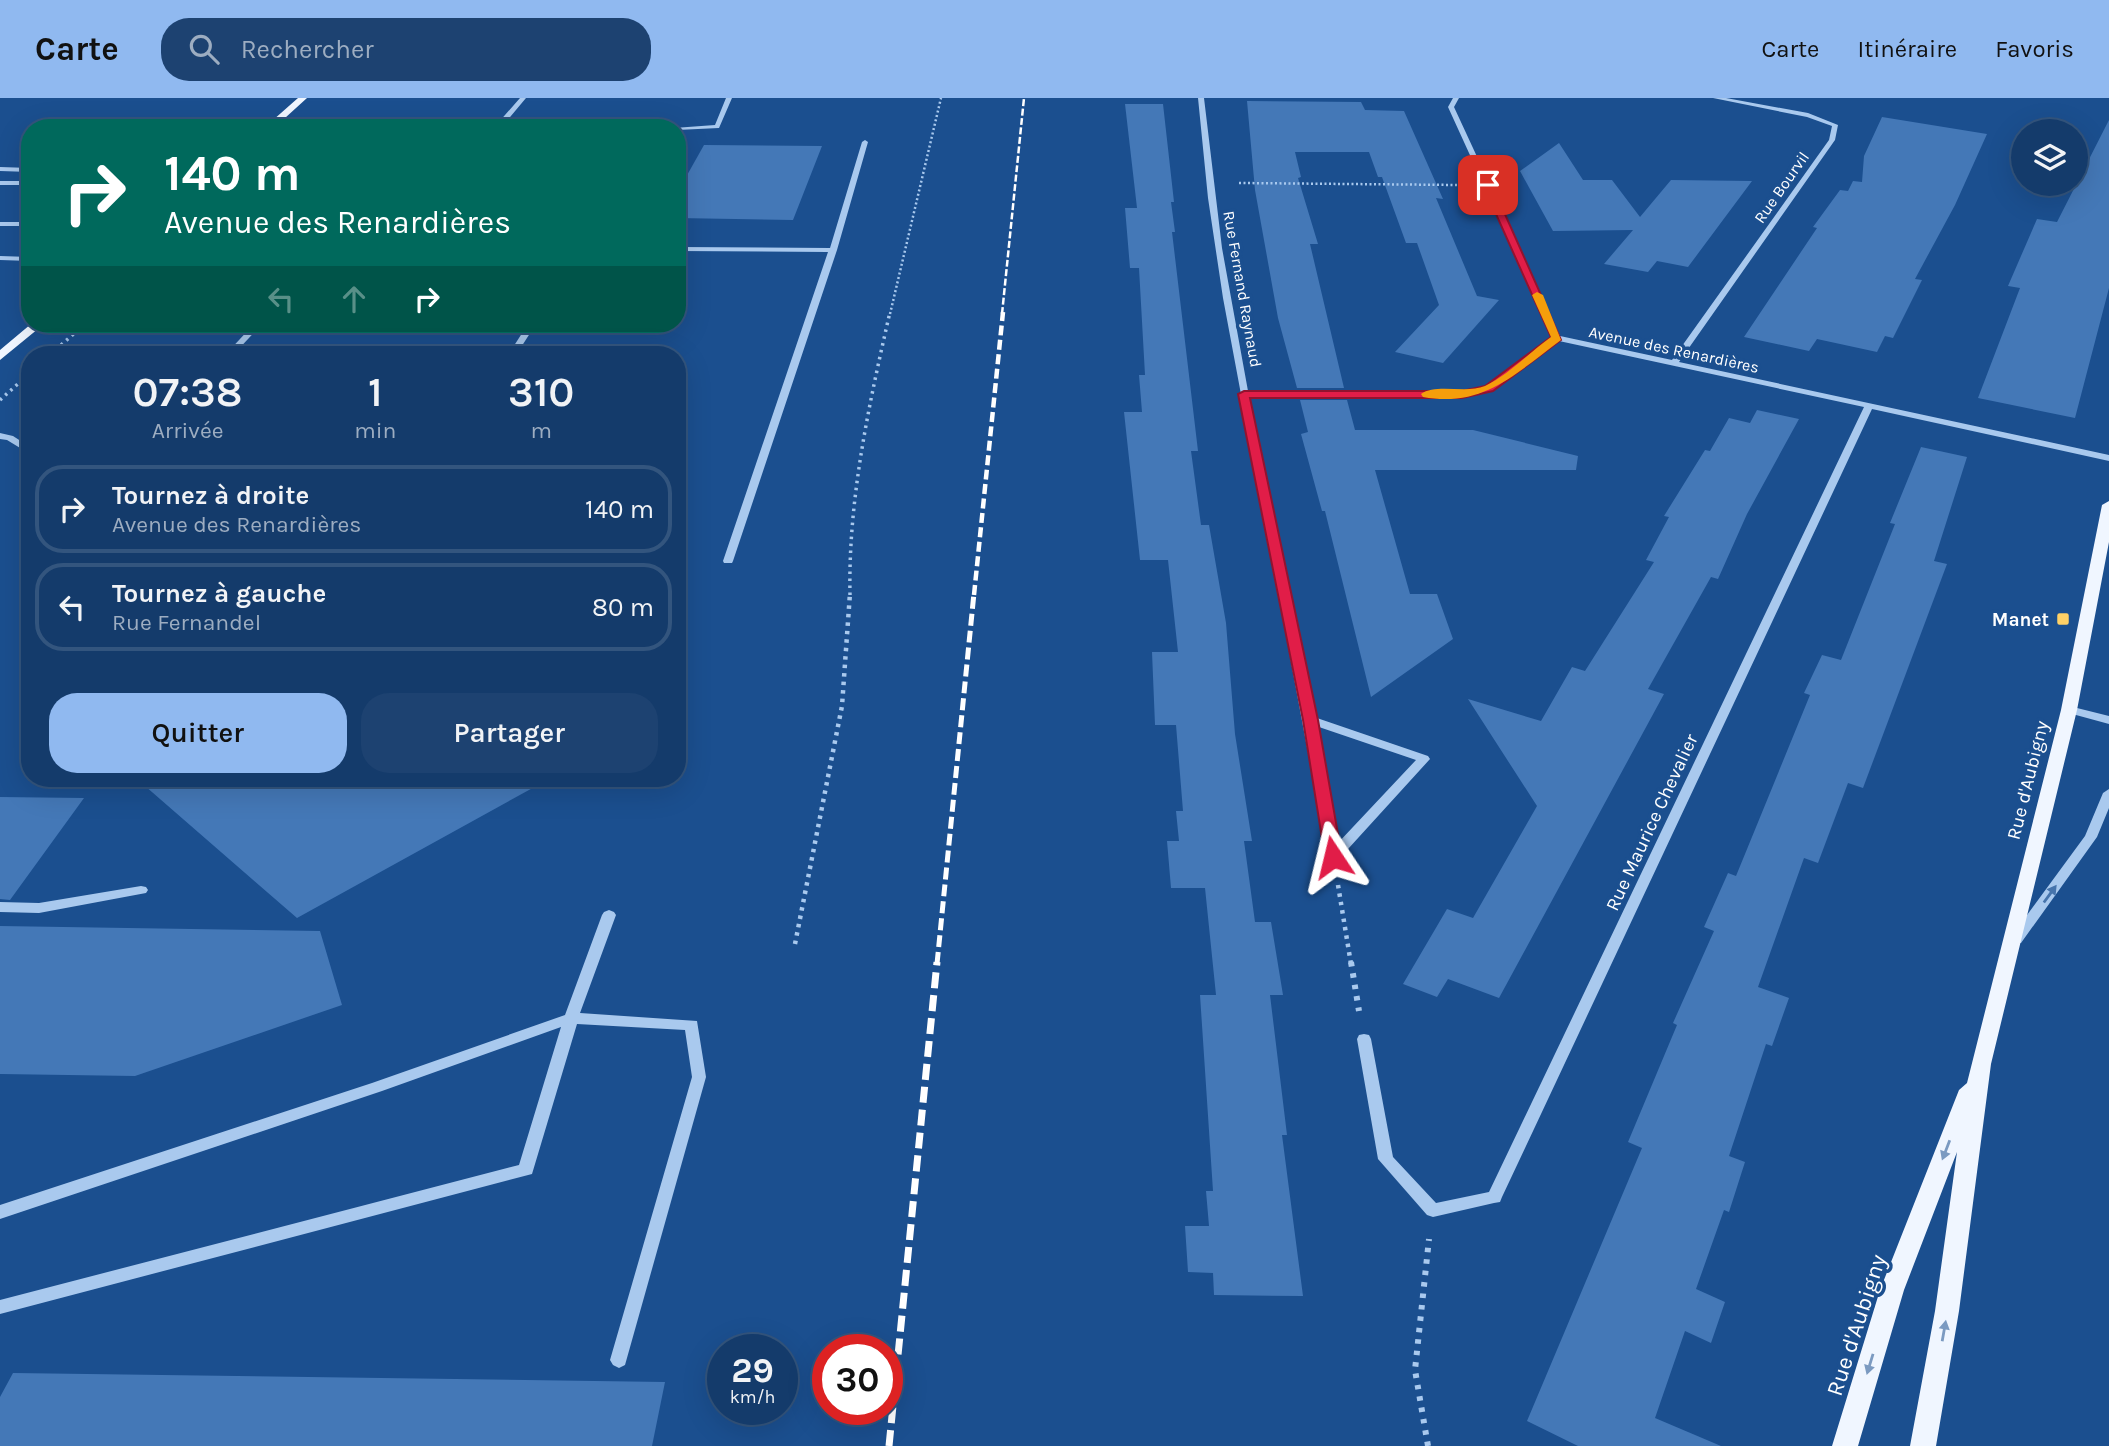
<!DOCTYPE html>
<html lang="fr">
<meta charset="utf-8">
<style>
body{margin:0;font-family:Karla,sans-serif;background:#1d4271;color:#f1f3f6;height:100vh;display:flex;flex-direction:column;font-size:26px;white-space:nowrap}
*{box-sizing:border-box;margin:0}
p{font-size:23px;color:#9dadc1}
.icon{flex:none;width:38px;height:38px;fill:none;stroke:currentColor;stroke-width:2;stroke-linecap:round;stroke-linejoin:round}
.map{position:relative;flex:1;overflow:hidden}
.details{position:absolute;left:21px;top:248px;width:665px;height:441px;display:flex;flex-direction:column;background:#143b6b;border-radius:28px;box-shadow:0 7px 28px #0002,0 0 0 2px #33557e}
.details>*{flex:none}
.hud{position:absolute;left:21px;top:21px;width:665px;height:214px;border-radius:28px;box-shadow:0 7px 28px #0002,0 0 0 2px #33557e;background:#00695c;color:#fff;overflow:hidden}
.fabs{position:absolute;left:2011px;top:21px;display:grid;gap:14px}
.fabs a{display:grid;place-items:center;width:77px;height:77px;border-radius:50%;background:#143b6b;box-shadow:0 7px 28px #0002,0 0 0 2px #33557e;font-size:35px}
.speed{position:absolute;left:707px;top:1236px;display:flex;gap:14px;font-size:35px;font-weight:700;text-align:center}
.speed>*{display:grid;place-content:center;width:91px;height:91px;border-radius:50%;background:#143b6b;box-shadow:0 7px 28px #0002,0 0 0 2px #33557e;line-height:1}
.speed small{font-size:18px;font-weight:400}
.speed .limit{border:10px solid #d22;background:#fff;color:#111}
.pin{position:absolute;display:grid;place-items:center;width:60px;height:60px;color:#fff;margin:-30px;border-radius:14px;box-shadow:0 4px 10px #0006}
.me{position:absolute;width:77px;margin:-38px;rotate:350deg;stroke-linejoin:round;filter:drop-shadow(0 0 5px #0008)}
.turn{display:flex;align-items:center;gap:24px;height:147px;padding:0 28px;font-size:32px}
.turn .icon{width:91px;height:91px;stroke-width:2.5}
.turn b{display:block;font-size:49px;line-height:60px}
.lanes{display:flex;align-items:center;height:66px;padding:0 28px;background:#0003;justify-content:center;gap:35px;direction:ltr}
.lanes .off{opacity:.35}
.eta{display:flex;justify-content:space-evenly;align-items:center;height:119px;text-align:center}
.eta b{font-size:42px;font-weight:600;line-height:49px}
.primary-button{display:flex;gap:14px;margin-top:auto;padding:14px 28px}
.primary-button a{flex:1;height:80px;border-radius:28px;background:#90b9f0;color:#111;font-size:28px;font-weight:600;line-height:80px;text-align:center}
.primary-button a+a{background:#1d4271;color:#f1f3f6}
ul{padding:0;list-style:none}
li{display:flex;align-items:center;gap:21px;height:88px;margin:0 14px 10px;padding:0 14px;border:4px solid #33557e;border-radius:28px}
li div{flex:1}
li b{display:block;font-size:26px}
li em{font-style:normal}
header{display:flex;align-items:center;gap:42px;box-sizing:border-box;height:98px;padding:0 35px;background:#90b9f0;color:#111}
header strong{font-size:33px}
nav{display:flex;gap:38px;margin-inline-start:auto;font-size:24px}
.search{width:490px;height:63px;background:#1d4271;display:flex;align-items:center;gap:18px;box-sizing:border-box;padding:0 24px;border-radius:28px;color:#9dadc1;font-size:26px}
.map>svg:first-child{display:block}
.building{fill:#4478b7}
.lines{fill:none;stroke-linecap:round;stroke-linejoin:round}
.path-far3{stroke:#a9c9ee;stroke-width:2.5;stroke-dasharray:2 2.5;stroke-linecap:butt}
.path-far2{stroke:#a9c9ee;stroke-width:3.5;stroke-dasharray:2.5 4.5;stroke-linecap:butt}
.path-far1{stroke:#a9c9ee;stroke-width:4.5;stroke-dasharray:3.5 5;stroke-linecap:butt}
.path{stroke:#a9c9ee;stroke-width:6;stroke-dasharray:4.5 7;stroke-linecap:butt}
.minor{fill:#a9c9ee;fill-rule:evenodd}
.major{fill:#f0f6ff;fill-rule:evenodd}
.rail-far3{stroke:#fff;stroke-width:2.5;stroke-dasharray:7 2.5;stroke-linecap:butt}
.rail-far2{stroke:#fff;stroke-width:4.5;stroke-dasharray:10 4.5;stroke-linecap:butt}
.rail-far1{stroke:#fff;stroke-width:5;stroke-dasharray:12 5;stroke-linecap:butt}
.rail{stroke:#fff;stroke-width:7;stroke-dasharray:16 7;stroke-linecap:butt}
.oneway{fill:#4674ac}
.oneway2{fill:#7b9ac1}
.route{fill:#e11d48;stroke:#92132f;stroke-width:2}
.slow{fill:#f59e0b}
.poi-dot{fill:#ffd166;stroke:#1b4f8f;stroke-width:2.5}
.labels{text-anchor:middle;stroke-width:7;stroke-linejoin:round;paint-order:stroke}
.far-street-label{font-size:16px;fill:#fff;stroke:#1b4f8f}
.poi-label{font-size:19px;font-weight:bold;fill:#fff;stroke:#1b4f8f;text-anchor:end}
.street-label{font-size:19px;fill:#fff;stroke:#1b4f8f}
.near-street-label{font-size:23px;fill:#fff;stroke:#1b4f8f}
</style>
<header>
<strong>Carte</strong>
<div class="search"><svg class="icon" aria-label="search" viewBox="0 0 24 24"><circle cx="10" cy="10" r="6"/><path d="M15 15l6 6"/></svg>Rechercher</div>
<nav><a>Carte</a><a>Itinéraire</a><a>Favoris</a></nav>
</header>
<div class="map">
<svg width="2109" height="1348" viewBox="0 0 2109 1348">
<rect width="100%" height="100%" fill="#1b4f8f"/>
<path class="building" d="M1247,3l114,1 4,8 39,1 39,88 -7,-1 41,98 22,4 -56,63 -48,-11 44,-47 -22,-62h-11l-24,-66h-4l-9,-25h-74l6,25 -3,1 20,66h-8l34,144h-47l-19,-70 -23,-128z
M1125,6h38l11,98h-3l4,30h-3l26,219h-7l10,74h8l17,98 9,111 17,107h-8l11,81h16l12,73h-13l17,140h-5l21,161 -89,-1 -1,-22 -25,-1 -3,-46h24l-3,-35h7l-13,-196h16l-11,-107h-34l-4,-47h12l-3,-30h7l-7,-86h-21l-3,-73h26l-10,-92h-28l-16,-148h18l-3,-37h6l-6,-107h-9l-5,-60h12z
M1882,19l105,17 -32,71 -40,74 7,1 -29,58 -8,-2 -8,16 -60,-13 -8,12 -65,-14 73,-109 -4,-1 27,-37 8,1 5,-10 9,1 2,-26z
M2109,22v168l-34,130 -97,-20 42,-110 -12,-2 29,-67 20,3z
M1559,45l24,37h29l28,37 31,-37 81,1 -64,86 -31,-6 -9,11 -44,-8 29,-34 -80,1 -33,-60z
M704,47l118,1 -29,74 -116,-2v-25z
M1300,302h47l8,30h118l105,26 -2,14h-201l35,124h27l16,45 -82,58 -46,-186h-3l-21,-77 7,-2z
M1757,312l42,9 -52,95 -29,65 -7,-2 -63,112 16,5 -165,304 -51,-19 -11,18 -34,-13 44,-75 26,9 64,-112 -69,-107 73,22 31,-54 13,4 69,-109 -8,-2 23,-43 -5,-1 41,-66 5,1 19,-33 21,5z
M1921,349l46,10 -33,104 13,3 -84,224 -15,-5 -30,80 -14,-5 -46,129 31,11 -17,48 -6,-2 -37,112 16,6 -16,50 -5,-2 -28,79 29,13 -14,41 -26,-12 -30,87 66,28h-143l-51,-25 115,-273 -14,-6 49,-117 -4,-2 41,-92 -10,-4 24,-54 8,3 74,-181 -6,-2 18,-38 19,5 54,-136 -5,-1z
M137,681h412l-252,139z
M0,699l84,1 -74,102 -10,-1z
M0,828l320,5 22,74 -207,71 -135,-2z
M13,1275l652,9 -13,64h-652v-49z"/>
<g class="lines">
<path class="path-far3" d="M1239,85l219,2
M890,216l51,-216"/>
<path class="path-far2" d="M61,247l24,-21
M0,302l30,-27
M850,497c-2,-95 19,-191 40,-283"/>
<path class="path-far1" d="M1338,787l13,79
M795,846l47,-238 8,-113"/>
<path class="path" d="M1351,864l8,49
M1428,1348l-13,-76 14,-131"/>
<path class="minor" d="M520,0h6l-21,25 135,3 3,2h-145l-221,-6 -3,-2 3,-2 221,5z
M726,0h6l-13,30 -42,2v-2h-3l41,-3z
M1198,0h6l18,150 26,143h214l24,-5 67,-49 -105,-230 5,-9h6l-5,9 106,229 112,24 157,-220 3,-14 -25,-9 -94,-19h13l82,15 30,12 -3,15 -156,222 430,93v6l-237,-52 -370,788 -2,5 -6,1 -61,14 -6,-2 -49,-56 -21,-120 2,-4 5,-1 5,1 2,4 22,118 43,46 53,-11 375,-785 -305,-66 -67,49 -30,7h-213l65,320 114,39 2,3 -92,101h-10l-105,-562 -15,-100zM1316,628l100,34 -79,84z
M865,42l3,2 -31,108 -104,311 -1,2h-8l-1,-2 105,-309 -151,-1v-4l153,1 32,-106z
M0,69l30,1v4l-30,-1z
M0,83h30v4h-30z
M0,124h30v4h-30z
M0,158l30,1v4l-30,-1z
M254,226h8l-29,31h-8z
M528,226h8l-20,31h-8z
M0,335l13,3 17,11v7l-23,-14 -7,-1z
M30,535v7l-5,1 -6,-3z
M2069,608l40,10v8l-44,-12 -2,-2z
M2109,691v19l-12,29 -76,106h-10l-2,-3 2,-3 74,-101 18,-43z
M141,788l5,1 2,3 -2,3 -107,20 -39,-1v-10l39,1z
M609,812l5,2 2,3 -36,98 117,8 9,56 -81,288 -6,3 -6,-3 -3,-5 82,-283 -7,-47 -108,-6 -45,150 -532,140v-14l519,-135 42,-138 -179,64 -382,128v-14l372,-122 193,-68 37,-100 2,-3z"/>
<path class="major" d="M298,0h9l-33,30h-10z
M31,226h13l-44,36v-10z
M2109,403v41l-32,168 -86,354 -32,247 -23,135h-26l25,-135 22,-159 -53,138 -46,156h-26l48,-156 79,-200 8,-7 94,-373 41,-205z"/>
<path class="rail-far3" d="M1002,216l22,-216"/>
<path class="rail-far2" d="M974,497l29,-283"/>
<path class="rail-far1" d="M937,866l37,-371"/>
<path class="rail" d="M889,1348l48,-484"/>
</g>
<defs><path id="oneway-solid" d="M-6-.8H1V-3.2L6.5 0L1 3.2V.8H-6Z" transform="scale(1.75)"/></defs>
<use class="oneway" href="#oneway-solid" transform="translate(2050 796) rotate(-54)"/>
<g class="oneway2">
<use href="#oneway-solid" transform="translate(1946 1052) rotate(111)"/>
<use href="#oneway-solid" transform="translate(1944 1233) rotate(-80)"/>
<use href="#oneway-solid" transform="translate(1870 1266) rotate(107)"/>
</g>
<path class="route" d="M1488,84l4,3 69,155 -68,51 -31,7h-212l68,322 24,137 -9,5 -8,-5 -22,-137 -65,-326 6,-3h218l23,-5 66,-49 -68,-152z"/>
<path class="slow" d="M1537,194l6,3 18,45c-45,33 -77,68 -138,57l-2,-3c15,-11 45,0 64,-8 23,-11 45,-34 66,-49l-19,-42z"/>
<rect class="poi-dot" x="2056" y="514" width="14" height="14" rx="3.5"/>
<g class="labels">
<g class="far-street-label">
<text transform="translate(1781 89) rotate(-55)" y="6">Rue Bourvil</text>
<text transform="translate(1243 191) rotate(80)" y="6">Rue Fernand Raynaud</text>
<text transform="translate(1674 251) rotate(12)" y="6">Avenue des Renardières</text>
</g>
<g class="poi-label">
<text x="2049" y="528">Manet</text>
</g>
<g class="street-label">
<text transform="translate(2027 682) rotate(-76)" y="7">Rue d'Aubigny</text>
<text transform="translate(1651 724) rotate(-65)" y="7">Rue Maurice Chevalier</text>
</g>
<g class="near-street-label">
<text transform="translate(1856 1227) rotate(-72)" y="8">Rue d'Aubigny</text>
</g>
</g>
</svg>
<div class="fabs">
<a><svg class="icon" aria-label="layers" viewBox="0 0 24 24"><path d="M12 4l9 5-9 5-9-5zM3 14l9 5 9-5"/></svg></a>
</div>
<div class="speed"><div>29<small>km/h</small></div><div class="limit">30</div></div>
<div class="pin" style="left:1488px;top:87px;background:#d93025"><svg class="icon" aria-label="arrive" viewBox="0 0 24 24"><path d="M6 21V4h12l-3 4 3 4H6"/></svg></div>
<svg class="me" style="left:1333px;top:759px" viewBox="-20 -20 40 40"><path d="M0-17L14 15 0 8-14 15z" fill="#e11d48" stroke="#fff" stroke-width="4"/></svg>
<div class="hud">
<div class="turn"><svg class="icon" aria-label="right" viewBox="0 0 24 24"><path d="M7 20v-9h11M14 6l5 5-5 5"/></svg><div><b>140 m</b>Avenue des Renardières</div></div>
<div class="lanes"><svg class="icon off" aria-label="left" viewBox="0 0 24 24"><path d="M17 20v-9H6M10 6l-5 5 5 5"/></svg><svg class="icon off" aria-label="ahead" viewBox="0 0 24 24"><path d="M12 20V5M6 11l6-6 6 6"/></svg><svg class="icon" aria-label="right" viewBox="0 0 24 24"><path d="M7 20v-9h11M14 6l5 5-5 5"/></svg></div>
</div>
<section class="details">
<div class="eta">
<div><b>07:38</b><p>Arrivée</p></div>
<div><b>1</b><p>min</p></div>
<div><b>310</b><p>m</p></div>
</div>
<ul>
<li><svg class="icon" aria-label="right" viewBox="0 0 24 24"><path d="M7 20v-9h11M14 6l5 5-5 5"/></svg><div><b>Tournez à droite</b><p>Avenue des Renardières</p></div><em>140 m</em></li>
<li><svg class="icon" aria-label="left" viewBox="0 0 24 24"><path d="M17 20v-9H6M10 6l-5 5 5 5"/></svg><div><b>Tournez à gauche</b><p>Rue Fernandel</p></div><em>80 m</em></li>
</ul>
<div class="primary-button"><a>Quitter</a><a>Partager</a></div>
</section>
</div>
